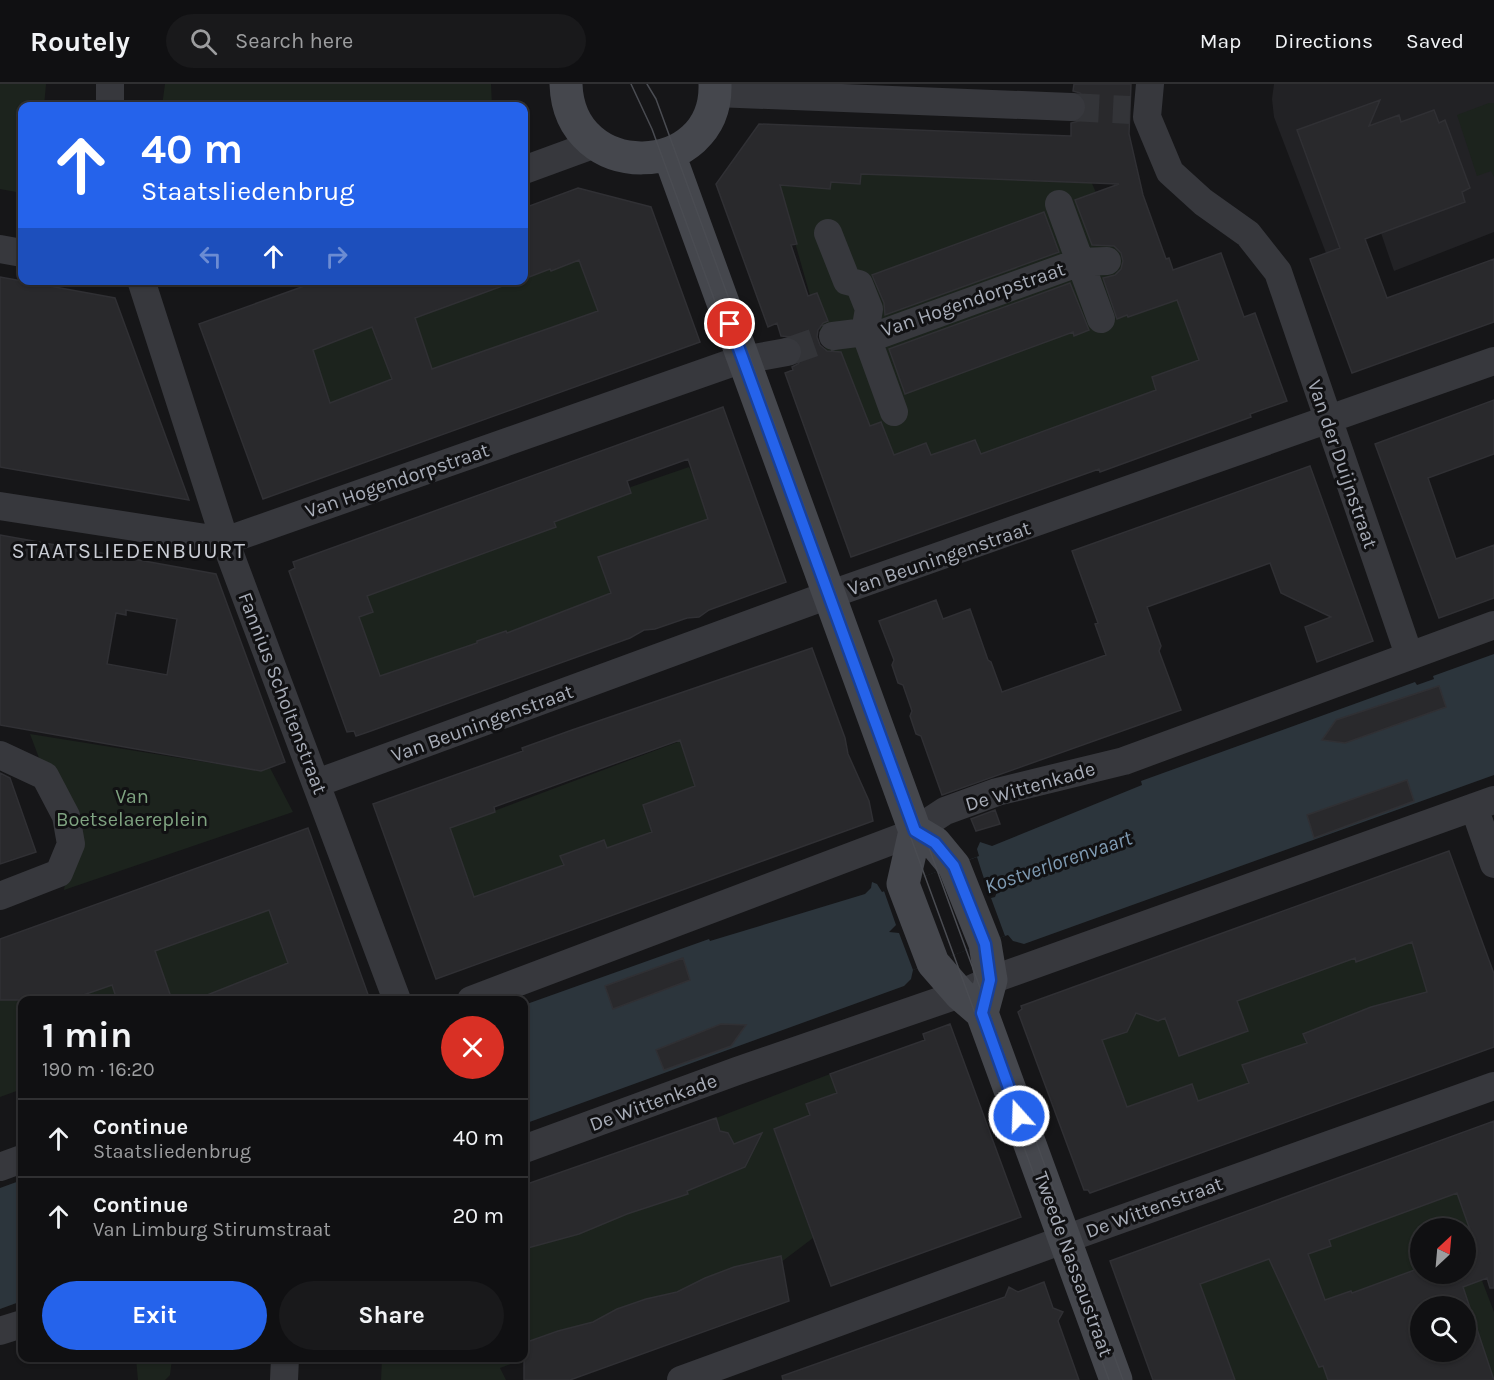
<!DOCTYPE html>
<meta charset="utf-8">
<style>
body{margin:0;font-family:Karla,sans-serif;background:#19191b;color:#f1f3f6;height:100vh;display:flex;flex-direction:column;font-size:22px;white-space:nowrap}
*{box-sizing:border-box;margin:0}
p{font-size:20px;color:#9c9d9f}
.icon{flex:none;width:33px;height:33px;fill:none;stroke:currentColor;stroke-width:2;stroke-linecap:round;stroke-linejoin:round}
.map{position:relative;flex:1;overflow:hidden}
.sheet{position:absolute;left:18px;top:912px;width:510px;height:366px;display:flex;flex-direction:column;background:#101012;border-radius:12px;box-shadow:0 2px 4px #0004,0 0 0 2px #303032}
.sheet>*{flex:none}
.guide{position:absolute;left:18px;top:18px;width:510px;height:183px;border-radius:12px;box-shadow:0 2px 4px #0004,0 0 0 2px #303032;background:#2563eb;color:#fff;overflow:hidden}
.needle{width:39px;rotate:26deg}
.controls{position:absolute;left:1410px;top:1134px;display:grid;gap:12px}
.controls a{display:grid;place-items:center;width:66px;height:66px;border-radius:50%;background:#101012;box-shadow:0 2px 4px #0004,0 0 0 2px #303032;font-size:30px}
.pin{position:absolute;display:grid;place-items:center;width:51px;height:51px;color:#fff;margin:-26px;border:3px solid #fff;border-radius:50%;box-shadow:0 2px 6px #0007}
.me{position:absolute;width:66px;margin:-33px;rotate:340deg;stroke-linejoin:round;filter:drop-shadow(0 0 4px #0008)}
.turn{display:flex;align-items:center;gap:21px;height:126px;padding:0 24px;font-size:27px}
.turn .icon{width:78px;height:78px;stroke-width:2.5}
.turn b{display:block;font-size:42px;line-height:51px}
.lanes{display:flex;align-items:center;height:57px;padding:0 24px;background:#0003;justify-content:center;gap:30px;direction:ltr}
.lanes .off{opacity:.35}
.round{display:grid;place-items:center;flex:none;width:63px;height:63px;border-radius:32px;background:#19191b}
.overview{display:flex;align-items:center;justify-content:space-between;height:102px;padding:0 24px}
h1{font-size:36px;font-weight:700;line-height:45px}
.cta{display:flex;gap:12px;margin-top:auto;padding:12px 24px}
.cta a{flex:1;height:69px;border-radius:36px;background:#2563eb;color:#fff;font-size:24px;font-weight:700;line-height:69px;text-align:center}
.cta a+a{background:#19191b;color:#f1f3f6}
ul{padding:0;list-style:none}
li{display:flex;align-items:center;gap:18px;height:78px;padding:0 24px;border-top:2px solid #303032}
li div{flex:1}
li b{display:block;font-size:22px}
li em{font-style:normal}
header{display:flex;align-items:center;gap:36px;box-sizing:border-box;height:84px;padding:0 30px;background:#101012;border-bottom:2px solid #303032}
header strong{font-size:28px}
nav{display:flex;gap:33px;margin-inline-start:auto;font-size:21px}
.search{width:420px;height:54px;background:#19191b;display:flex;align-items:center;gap:15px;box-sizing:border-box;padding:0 21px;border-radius:33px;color:#9c9d9f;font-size:22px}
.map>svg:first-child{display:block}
.built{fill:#222225}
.green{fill:#1c231d;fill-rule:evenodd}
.water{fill:#2c353c}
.pier{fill:#161618}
.building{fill:#29292c;stroke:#303034;stroke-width:1.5;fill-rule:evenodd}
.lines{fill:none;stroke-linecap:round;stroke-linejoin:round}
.street-tunnel{stroke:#333438;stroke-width:28;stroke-dasharray:28 14;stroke-linecap:butt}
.street{stroke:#37383d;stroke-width:28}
.secondary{stroke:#45474d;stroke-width:33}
.tram{stroke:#4a4c52;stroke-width:1.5}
.route-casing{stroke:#184099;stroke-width:15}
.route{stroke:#2563eb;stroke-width:10}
.labels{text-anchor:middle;stroke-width:6;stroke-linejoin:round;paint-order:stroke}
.street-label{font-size:20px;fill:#a8adb8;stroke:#111113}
.park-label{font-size:20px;fill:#7fa381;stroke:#111113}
.water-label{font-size:21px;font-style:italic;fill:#7f9bb3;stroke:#111113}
.quarter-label{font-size:22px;letter-spacing:1.5px;fill:#c9ccd4;stroke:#111113}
</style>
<header>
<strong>Routely</strong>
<div class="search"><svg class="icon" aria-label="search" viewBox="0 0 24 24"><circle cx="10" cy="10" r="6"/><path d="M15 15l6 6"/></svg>Search here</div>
<nav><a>Map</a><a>Directions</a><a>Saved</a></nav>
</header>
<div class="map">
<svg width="1494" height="1296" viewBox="0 0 1494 1296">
<rect width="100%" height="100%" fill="#161618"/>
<path class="built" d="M1274,0h220v148l-100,39 -13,-38 -55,20 -52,-136 -2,-18z"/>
<path class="green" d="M0,0h46l-2,22h-22v87l-22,-4z
M165,0h326l1,22h-330z
M1489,19h5v74l-3,-6 -14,5 -20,-61z
M774,85l313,3 56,128 69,-8 44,92 -384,128z
M613,137l44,104 -384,137 -36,-107 208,-74 79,-1v-28z
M689,383l50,103 -375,147 -47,-122z
M790,616l52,113 -391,138 -40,-109z
M30,650l231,37 9,-3 23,44 -229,78 12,-73 -34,-51z
M303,772l38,117 -76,27h-243v89l-22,8v-134z
M1422,826l47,114 -374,137 -49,-121z
M830,990l15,36 -68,28 36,100 -33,25 -280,105 6,12h-125l1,-22h142v-116l209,-80 -17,-44z
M1494,1080v70l-26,10 26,68v68h-310l-31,-85zM1420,1144h46v46h-46zM1420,1222h46v46h-46z
M136,1274h32l4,1 -2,16 -5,5h-27z"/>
<path class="water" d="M1494,570v121l-470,169 -11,-3 -5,-6 -3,1 -92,34 -2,9 -7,7 -380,138v-119l185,-66 1,2 155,-47 6,-6 1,-6 5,2 5,8 97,-36 -2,-7 3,-7 12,4 150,-61 -1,-4 274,-99 2,3 17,-6 -1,-3z
M22,1096v121l-22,8v-121z"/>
<path class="pier" d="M977,773l11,34 7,-1 2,2 -2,5 -4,1 14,38 -92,34 -14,-37 -10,-1 7,-7 -12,-34z"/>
<path class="building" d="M1074,0h57l-2,50 14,61 23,64 3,-1 4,12 48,-17 23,64 11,-4 32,88 -37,13 1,3 -151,55 -1,-3 -248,88 -66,-184 8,-3 -1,-3 6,-3 5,-7v-8l-4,-8 -6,-4 -12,-1 -4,-13 -9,4 -52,-143 43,-60 312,12v-13l8,-2 6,-5 2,-8 -2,-9 -5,-6 -7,-2zM861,90l258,10 -44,16 17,45 22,1 7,7 2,8 -2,8 -6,6 -12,3 14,41 10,-4 1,2 49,-17 22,60 -47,17 4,13 -175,64 -6,-14 -44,15 -5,-12 -32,12 -13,-33 -11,4 -29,-74 -14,-1 -7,-6 -3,-8 1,-7 5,-7 5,-2 -11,-28 -9,3 -17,-51 6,-1 -17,-59 50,4 1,-7 29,2z
M1380,16l-11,26 30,-11 2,7 33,-12 5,13 6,-3 25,68 -8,4 3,10 -100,37 22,59 107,-39v63l-142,51 -42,-114 30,-11 -43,-118z
M578,104l73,19 49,135 -437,157 -64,-175 122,-44h187v4l-93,34 17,51 115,-40 51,-18 -19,-51 -28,11 -1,-2 -26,10v-71zM372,243l20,52 -62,24 -17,-53z
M1044,128l15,40 -174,63 -1,-12 -12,-28z
M0,193l115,21 74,202 -189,-33z
M1070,199l19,47 -15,6 -1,-4 -168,62 -16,-45z
M1494,316v54l-66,24 28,81 38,-14v53l-55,20 -64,-174z
M723,323l63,175 -77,28 -10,7 -12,1 -32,11 -11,1 -14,8 -262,94 -12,4 -2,-5 -7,1 -58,-161 6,-3 -2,-6zM688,375l20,60 -110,38 13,36 -104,40 -1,-2 -29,10v2l-97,33 -21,-59 14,-5 -6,-16 189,-69 -2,-5 77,-29 -4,-12z
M1310,382l63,175 -56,21 -12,-35 26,-10 -50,-24 -11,-30 -123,44 14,39 -2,5 22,59 -239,85 -21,-59 -5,-2 -6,-18 2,-5 -9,-26 -5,-2 -6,-18 2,-5 -15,-39 57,-21 7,19 27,-10 18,51 3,2 11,30 104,-37 -11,-31 3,-1 -26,-72z
M0,451l216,39 69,188 -24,9 -261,-46zM126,526l51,9 -10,56 -60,-11 9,-51 10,2z
M812,564l33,90 3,16 21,47 4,20 -437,158 -63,-175 150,-53 -1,-3 50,-18zM680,656l15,46 -52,19 9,27 -45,16 -3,-8 -44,16 4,9 -90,32 -24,-69 45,-16 -1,-5z
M1439,602l7,21 -101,36 -23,-3 14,-20z
M0,689l10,5 26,74 -36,12z
M1407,696l7,21 -100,37 -7,-23z
M995,726l5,14 -24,7 -5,-12z
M308,744l62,172h-173v-1l91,-36 -19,-53 -114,41 17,49h-55l-5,-15 -43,15h-69v-61z
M1449,767l45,123v73l-404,146 -2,-3h-4l-66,-178 4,-3 -1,-3zM1412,858l15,50 -56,15 -68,27 4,9 -65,22 7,18 -51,18 -6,-17 -65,23 -25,-67 25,-8 9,-19 22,8 7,-3 14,38 69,-25 -11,-30 118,-43 1,4z
M683,874l7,22 -77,29 -8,-23z
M721,940l25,1 -15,21 -67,24 -8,-20z
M950,940l71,193 -190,69 -57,-157 36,-14 -4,-11 31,-11 -7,-19 95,-34 -2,-6z
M716,1034l4,13 8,2 6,11 28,-11 -17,34 -58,24 1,3 -61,20 -48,20 -55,15v-64z
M1494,1037v167h-4l-3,-10 -24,9 31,93h-166l-5,-14 -4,1 -50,-108 -69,25 35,96h-82l-43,-119zM1457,1109l18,51 -9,3v27h-46v-6l-68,25 -1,-2 -26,9 -17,-46 23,-8 -2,-6zM1420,1222h46v46h-46z
M781,1172l8,45 -219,79h-46v-37l34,-12 35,-9 24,-13 29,-10 31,-7 28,-14 29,-11z
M1044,1198l9,26 10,4 -5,9 21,59h-296l-1,-4 223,-79 4,-10 9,5z"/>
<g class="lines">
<path class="street-tunnel" d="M1071,23l59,3
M787,268l46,-16"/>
<path class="street" d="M110,0v22
M1150,0l-3,33 23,55 33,30 45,32 30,38 131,383
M715,9l356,14
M524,86l71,-26
M1059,120l42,115
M828,149l19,48 12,3 10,25 -4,23 29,80
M0,165l22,4
M141,196l84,261 172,459
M833,252l32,-4 16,2 199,-72 27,-1
M0,422l225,35 512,-180 50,-9
M0,671l45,21 21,40 5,28 -12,29 -59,23
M317,699l506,-186 671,-236
M1474,723l20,57
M471,916l439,-166 35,-23 52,-19 127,-31 370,-136
M524,1065l213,-78 223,-77 31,-14 503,-180
M0,1083l22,-8
M0,1247l22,-7
M284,1296l1,-22
M681,1296l390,-143 423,-151"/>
<path class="secondary" d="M566,0c3,101 152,96 149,0
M669,70l246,677 -12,53 30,79 27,31 22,19 134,367
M915,747l20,12 19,23 31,78 6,36 -9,33"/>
<path class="tram" d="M631,0l21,45 457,1251
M647,0l9,15 467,1281"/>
</g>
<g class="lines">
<g class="route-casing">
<path id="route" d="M730,240l185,507 20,12 19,23 31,78 5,36 -8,33 37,103"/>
</g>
<use href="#route" class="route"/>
</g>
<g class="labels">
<g class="street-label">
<text transform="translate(973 215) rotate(-19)" y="7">Van Hogendorpstraat</text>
<text transform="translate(1343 380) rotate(71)" y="7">Van der Duijnstraat</text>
<text transform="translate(397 396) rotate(-19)" y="7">Van Hogendorpstraat</text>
<text transform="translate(939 474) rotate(-19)" y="7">Van Beuningenstraat</text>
<text transform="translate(283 609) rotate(69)" y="7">Fannius Scholtenstraat</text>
<text transform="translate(482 639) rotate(-20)" y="7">Van Beuningenstraat</text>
<text transform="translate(1030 702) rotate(-16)" y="7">De Wittenkade</text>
<text transform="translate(653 1018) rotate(-20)" y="7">De Wittenkade</text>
<text transform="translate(1154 1123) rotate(-20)" y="7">De Wittenstraat</text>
<text transform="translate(1074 1180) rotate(70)" y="7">Tweede Nassaustraat</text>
</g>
<g class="park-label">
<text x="132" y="719">Van<tspan x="132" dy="23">Boetselaereplein</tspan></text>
</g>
<g class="water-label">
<text transform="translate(1058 778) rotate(-19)" y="7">Kostverlorenvaart</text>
</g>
<g class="quarter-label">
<text x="129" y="474">STAATSLIEDENBUURT</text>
</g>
</g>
</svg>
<div class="controls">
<a><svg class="needle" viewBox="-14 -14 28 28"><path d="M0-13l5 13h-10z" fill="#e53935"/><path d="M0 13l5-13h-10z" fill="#9c9d9f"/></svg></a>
<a><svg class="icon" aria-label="search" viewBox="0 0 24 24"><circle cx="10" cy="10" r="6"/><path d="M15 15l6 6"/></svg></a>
</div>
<div class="pin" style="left:730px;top:240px;background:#d93025"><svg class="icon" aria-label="arrive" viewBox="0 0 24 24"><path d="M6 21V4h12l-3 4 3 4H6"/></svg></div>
<svg class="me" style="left:1019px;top:1032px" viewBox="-20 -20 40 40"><circle r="17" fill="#2563eb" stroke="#fff" stroke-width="3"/><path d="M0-11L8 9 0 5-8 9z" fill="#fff"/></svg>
<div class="guide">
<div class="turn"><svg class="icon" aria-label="ahead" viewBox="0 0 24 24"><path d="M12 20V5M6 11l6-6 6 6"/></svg><div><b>40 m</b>Staatsliedenbrug</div></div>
<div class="lanes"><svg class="icon off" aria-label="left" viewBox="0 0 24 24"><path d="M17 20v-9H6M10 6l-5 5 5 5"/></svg><svg class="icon" aria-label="ahead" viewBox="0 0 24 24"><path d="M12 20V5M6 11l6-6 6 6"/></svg><svg class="icon off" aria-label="right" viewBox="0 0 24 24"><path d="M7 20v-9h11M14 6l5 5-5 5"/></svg></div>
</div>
<section class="sheet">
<div class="overview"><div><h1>1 min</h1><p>190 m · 16:20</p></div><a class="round" style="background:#d93025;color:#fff"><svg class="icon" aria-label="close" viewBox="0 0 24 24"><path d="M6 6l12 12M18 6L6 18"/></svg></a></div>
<ul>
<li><svg class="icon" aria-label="ahead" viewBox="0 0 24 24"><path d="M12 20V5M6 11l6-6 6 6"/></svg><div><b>Continue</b><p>Staatsliedenbrug</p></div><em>40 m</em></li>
<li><svg class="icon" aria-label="ahead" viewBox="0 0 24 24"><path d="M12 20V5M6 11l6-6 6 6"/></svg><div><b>Continue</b><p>Van Limburg Stirumstraat</p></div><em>20 m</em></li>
</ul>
<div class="cta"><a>Exit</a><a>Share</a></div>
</section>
</div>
